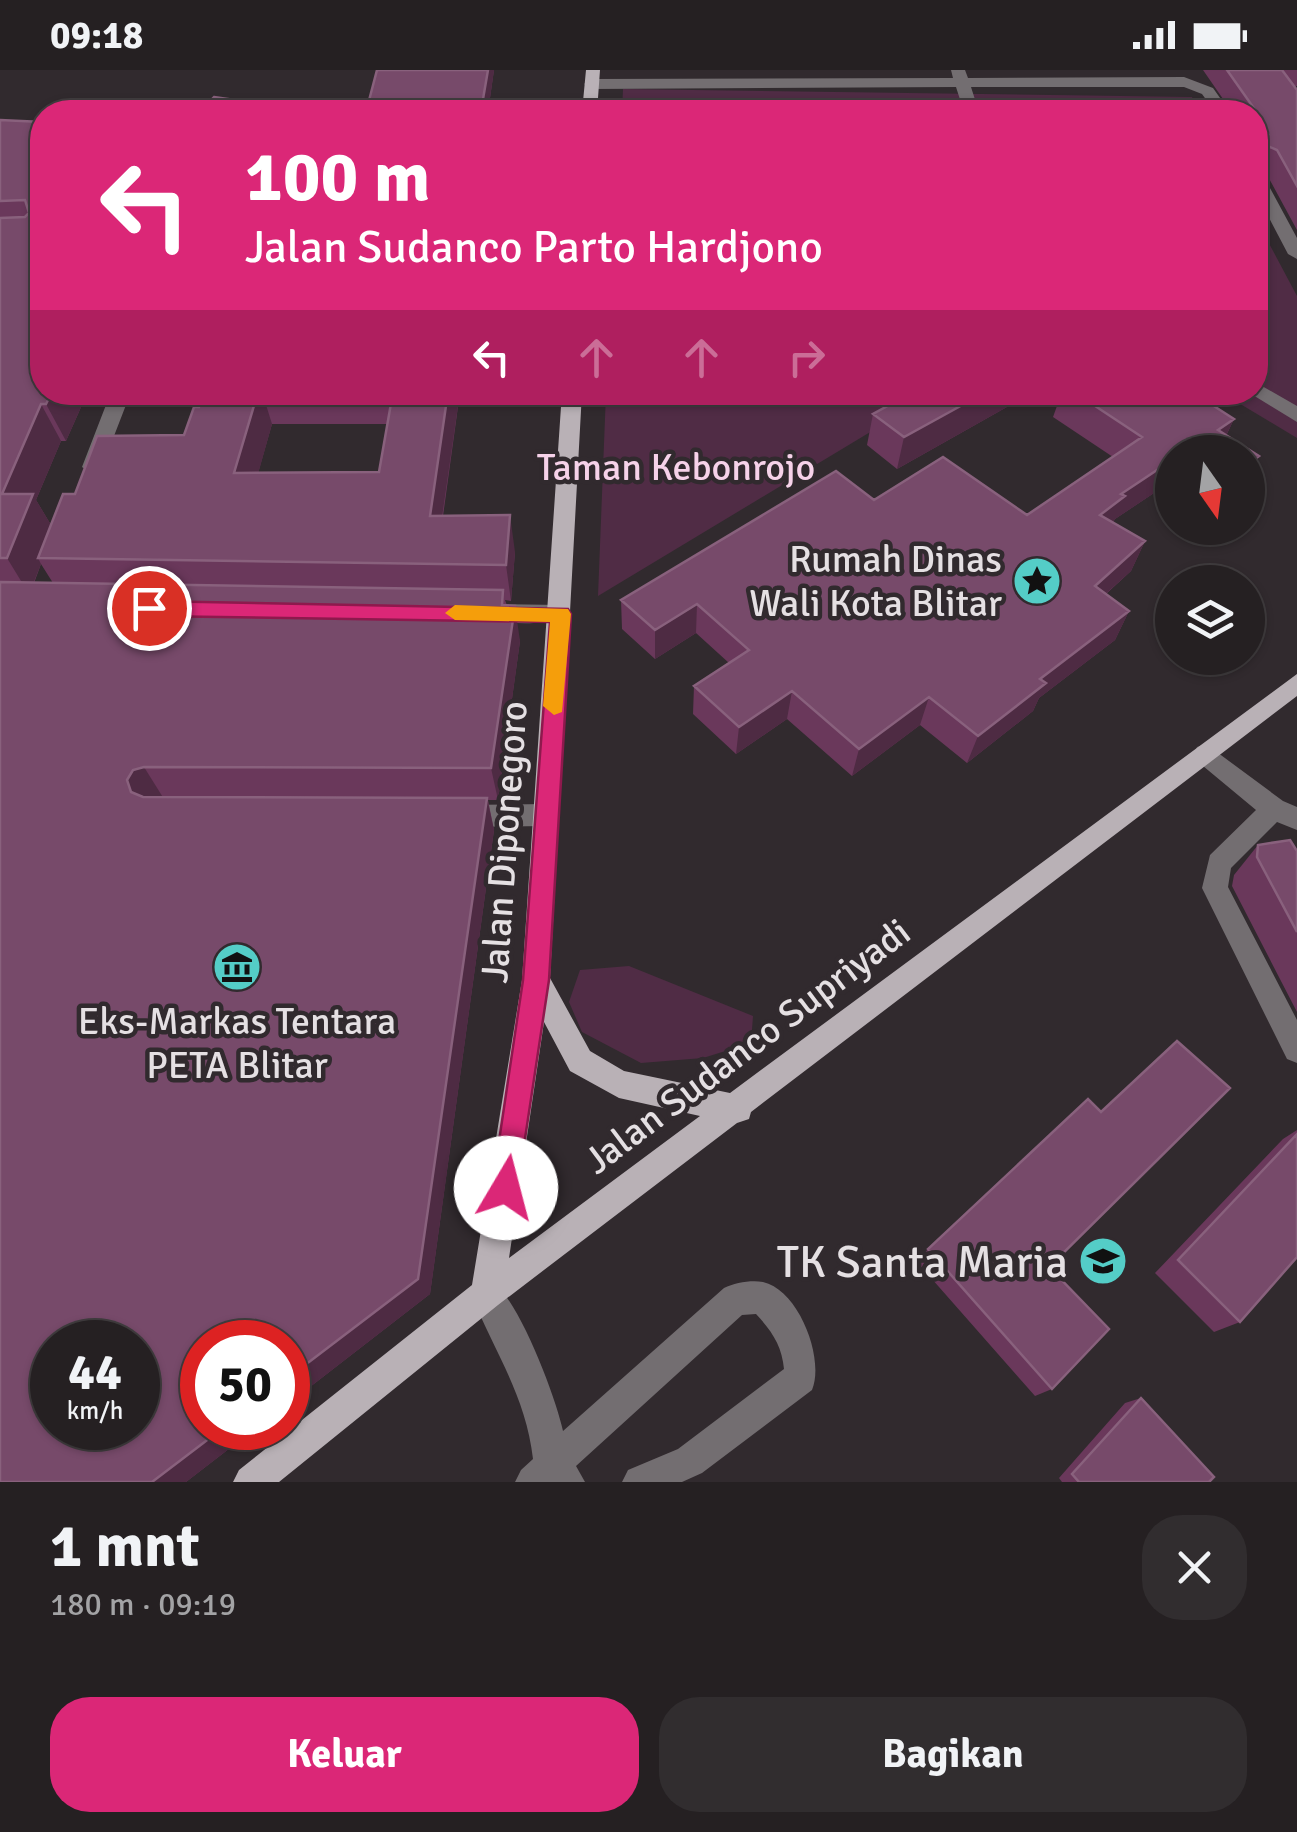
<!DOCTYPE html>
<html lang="id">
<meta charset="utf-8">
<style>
body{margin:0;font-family:Signika,sans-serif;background:#312d2f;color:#f1f3f6;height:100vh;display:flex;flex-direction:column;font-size:38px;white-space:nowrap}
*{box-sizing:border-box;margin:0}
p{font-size:32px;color:#a3a3a5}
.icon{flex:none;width:55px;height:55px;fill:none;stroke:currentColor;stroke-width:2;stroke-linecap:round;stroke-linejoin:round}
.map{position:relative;height:1412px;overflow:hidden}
.details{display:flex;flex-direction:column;background:#252022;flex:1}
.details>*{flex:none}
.hud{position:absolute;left:30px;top:30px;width:1238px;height:305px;border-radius:40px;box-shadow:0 2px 8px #0004,0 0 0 2px #423e40;background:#db2777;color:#fff;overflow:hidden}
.needle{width:65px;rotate:166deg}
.controls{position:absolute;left:1155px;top:365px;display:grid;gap:20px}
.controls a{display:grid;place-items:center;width:110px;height:110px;border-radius:50%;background:#252022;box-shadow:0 2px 8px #0004,0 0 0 2px #423e40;font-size:50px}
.speed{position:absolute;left:30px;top:1250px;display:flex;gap:20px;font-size:50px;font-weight:700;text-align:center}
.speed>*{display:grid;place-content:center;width:130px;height:130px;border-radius:50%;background:#252022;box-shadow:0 2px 8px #0004,0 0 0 2px #423e40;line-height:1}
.speed small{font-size:25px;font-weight:400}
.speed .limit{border:15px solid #d22;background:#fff;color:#111}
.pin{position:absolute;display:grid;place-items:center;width:85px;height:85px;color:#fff;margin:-42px;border:5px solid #fff;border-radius:50%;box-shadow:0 2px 10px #0007}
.me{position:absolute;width:110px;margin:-55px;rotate:8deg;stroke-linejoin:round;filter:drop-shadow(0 0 8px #0008)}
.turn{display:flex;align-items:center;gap:35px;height:210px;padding:0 50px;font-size:45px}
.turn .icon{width:130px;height:130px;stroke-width:2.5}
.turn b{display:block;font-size:70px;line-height:85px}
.lanes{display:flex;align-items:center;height:95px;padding:0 50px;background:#0003;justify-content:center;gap:50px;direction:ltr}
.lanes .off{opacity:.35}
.round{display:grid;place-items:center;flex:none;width:105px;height:105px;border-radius:40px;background:#312d2f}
.headline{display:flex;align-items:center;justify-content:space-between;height:170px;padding:0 50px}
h1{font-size:60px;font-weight:700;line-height:75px}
.action{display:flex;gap:20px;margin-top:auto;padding:20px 50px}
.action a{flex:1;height:115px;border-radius:40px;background:#db2777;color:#fff;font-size:40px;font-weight:700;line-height:115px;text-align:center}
.action a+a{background:#312d2f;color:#f1f3f6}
.status{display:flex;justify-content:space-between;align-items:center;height:70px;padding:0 50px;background:#252022;direction:ltr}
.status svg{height:28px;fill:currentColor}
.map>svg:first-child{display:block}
.green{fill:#502c45}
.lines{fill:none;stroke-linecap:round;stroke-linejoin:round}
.minor{fill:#736e71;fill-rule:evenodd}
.major{fill:#b9b1b6;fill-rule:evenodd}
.wall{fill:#6a385b;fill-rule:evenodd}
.shaded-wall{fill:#4e2b43}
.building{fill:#774a6a;stroke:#89617d;stroke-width:2.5;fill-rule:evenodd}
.route{fill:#db2777;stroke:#8e194d;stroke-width:2.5}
.slow{fill:#f59e0b}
.labels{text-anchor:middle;stroke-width:9;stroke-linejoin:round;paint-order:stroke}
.park-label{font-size:38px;fill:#f6d2e9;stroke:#312a2e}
.poi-label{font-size:38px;fill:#e5e0e3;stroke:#312a2e;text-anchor:end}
.street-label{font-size:38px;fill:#e5e0e3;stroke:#312a2e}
.near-poi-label{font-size:45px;fill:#e5e0e3;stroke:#312a2e;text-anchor:end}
</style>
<div class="status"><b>09:18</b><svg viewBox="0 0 49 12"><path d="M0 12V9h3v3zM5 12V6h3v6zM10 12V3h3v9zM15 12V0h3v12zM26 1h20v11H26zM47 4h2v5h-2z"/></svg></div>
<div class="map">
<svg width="1297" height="1412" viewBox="0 0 1297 1412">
<rect width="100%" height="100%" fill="#312a2e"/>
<path class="green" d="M623,19l569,8 8,15h-578z
M1255,147l42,79v142l-75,-45 33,-1z
M606,323h329l-337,203z
M629,896l124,50 -2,27 -48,15 -62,5 -59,-31 -13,-30 11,-32z"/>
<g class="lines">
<path class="minor" d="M951,0h14l3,8 216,-1 29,11 17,24h-15l-13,-18 -18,-7h-213l8,25h-15l-8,-25 -364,2 -8,-5 8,-5 361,-1z
M1255,100l8,5 34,63v21l-9,-5 -33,-63z
M1255,312l42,24v16l-49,-30h7z
M111,322h20l-29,75 -10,7 -10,-7z
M485,534l76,1 11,9c-9,13 -89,12 -98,-1z
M1206,674l77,57 14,6v23l-20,-8 -46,46 -3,19 69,133v43l-10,-4 -85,-171 8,-33 46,-45 -59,-49 -3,-7 3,-7z
M547,734l9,3 4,8 -4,8 -9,3 -90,1 -9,-3 -4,-8 4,-8 9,-3z
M487,1208c29,12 69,120 76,153l161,-143c11,-5 26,-8 39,-6 36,8 62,77 49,108l-110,83 -20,9h-60l6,-12 50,-21 106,-80c-2,-23 -12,-38 -28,-55l-14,1 -166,151 9,16h-70l6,-12 12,-11c-7,-63 -39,-108 -62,-165l5,-11z"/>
<path class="major" d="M586,0h14l-3,42h-15z
M562,322h20l-32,586 40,73 34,20 106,22 567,-419v22l-546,416 -2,7 -12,4 -239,182 -219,177h-46l6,-12 233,-185 50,-305zM544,952l26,49 49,27 81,18 -191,142z"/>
</g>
<path class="wall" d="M494,0l-6,42h-122z
M1203,0h94v16h-3l3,4v140l-31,-57 -11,-5v-56h-23z
M0,50l42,2v270h51l-6,13h-5l-16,36h-5l-25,59 15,25 24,-31 109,-59 15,-28 5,-15h256l-17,124 72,36 -4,49 -6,-1 15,41 -22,159h-10l6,30 -64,464 -142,110v-62l-86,86h54l-70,54h-186zM272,354h115l-8,48 -121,1zM41,494l12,19h-19z
M1062,322h130l42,27 -8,17 33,20 -11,22v-26h-76v29l-57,38 -2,3 32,19 -14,30 -25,23 23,17 -14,29 -76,58 -6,13 -66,52 -47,-38 -68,51 -65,-57 -51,35 -43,-40 1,-28 35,-23 -33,-30 -41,26 -33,-30 -1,-29 253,-100 153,15 86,-58 -60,-40z
M1028,325l-131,74 -30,-24 6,-31z
M1258,775l39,6v161l-65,-126 2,-11z
M1297,1060v127l-57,65 -26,10 -59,-59 128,-134z
M928,1179l121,18 3,122 -17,7 -118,-134z
M1141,1328l68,84h-147l-3,-4 66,-75z"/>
<path class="shaded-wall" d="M488,0h6l-6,42h-5l-1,-7z
M52,322h24l6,13 -16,36 -20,-37z
M81,322h12l-6,13z
M258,322h4l10,32 -24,86 -14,-37z
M448,322h12l-23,160 -7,-36z
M986,322h43l-1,3 -131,74 7,-32z
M41,334l20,37 -25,59 18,30 -16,28 3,6 -12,30 -22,-36 -5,-64z
M1234,349l-15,31 -1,-20z
M1259,386l-11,22v-14z
M1172,390v21l-57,38 -4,8 -11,-12 21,-21z
M510,445l5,37 -4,49 -5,-36z
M1145,471l-14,30 -49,44 13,-29z
M697,534l-1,29 -41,26v-29z
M515,536l5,35 -22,159 -7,-32z
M1129,541l-14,29 -76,58 -6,13 -66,52 11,-27 62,-57z
M792,621l-5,28 -51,35 3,-27z
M929,627l-9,28 -68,51 7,-27z
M144,697l20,32 -16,13 -17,-20 -4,-12 6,-10z
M487,728l7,32 -64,464 -142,110v-26z
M223,1358h33l-70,54h-34z"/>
<path class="building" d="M377,0h111l-6,35h-8l-2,7h-106z
M1227,0h55l15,20v96l-20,-36 -14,-6 -7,-10h12l-7,-10h4z
M214,27l105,15h-119z
M0,50l42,2v270h10l-6,12h-5l-39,90h31l-26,64h-7v-340l25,-1 4,-4 -4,-13 -25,1z
M204,322h54l-24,81 145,-1 14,-80h55l-18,124 80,-1 -4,50 -468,-7 25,-64h12l22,-58 87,-1 10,-28h5z
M913,322h73l-82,45 -31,-23z
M1074,322h118l42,27 -16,11 41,26 -11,8v-12h-54l-6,-3 -5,3h-11v8l-51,34 4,2 -25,19 45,26 -50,45 34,25 -89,68 6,4 -68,53 -49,-39 -70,52 -67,-58 -53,36 -45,-41 55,-36 -52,-46 -42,26 -34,-30 215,-129 38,29 69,-43 84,58 115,-78z
M0,512l503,8 -1,15 13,1 -24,162 -347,-1 -11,3 -6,10 4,12 12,5 344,1 -69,481 -130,99v-36h-86v86h21l-71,54h-152zM52,1272h86v86h-86z
M1290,770l7,11v81l-40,-75 1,-12z
M1177,971l53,47 -181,179 60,62 -57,60 -124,-140 160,-150 13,13z
M1297,1064v123l-57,65 -62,-62z
M1141,1328l73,79 -5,5h-130l-7,-8z"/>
<path class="route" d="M149,531l419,8 3,5 -22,366 -33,218 -10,4 -10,-4 -4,-10 31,-208 27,-358 -401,-6 -11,-8z"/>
<path class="slow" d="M455,535l113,4 3,5 -9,98 -8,3 -11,-9 7,-84 -95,-2 -10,-7z"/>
<defs>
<g id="sight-disc" transform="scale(2.5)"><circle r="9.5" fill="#54cdc7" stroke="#312a2e"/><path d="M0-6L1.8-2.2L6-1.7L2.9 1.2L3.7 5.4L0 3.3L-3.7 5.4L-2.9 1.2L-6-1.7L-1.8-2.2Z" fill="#111"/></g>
<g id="museum-disc" transform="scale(2.5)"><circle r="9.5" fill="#54cdc7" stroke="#312a2e"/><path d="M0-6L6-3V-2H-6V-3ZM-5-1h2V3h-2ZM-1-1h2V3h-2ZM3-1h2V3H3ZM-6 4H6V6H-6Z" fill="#111"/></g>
<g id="school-disc" transform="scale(2.5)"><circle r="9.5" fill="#54cdc7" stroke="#312a2e"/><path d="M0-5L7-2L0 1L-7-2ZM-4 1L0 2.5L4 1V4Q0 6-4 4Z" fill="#111"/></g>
</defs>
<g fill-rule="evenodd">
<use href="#sight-disc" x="1037" y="511"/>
<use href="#museum-disc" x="237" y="897"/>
<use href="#school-disc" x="1103" y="1191"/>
</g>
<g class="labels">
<g class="park-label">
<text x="676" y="410">Taman Kebonrojo</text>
</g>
<g class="poi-label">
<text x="1002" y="502">Rumah Dinas<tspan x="1002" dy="44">Wali Kota Blitar</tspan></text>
<text x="237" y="964" text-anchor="middle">Eks-Markas Tentara<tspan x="237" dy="44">PETA Blitar</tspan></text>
</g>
<g class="street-label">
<text transform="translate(504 772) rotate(-86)" y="13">Jalan Diponegoro</text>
<text transform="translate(747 976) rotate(-37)" y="13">Jalan Sudanco Supriyadi</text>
</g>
<g class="near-poi-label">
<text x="1068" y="1207">TK Santa Maria</text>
</g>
</g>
</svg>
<div class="controls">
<a><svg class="needle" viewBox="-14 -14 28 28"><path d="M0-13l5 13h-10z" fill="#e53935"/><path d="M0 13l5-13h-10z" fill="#a3a3a5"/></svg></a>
<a><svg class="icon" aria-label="layers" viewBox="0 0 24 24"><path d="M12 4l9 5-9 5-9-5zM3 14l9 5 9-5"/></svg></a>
</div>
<div class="speed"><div>44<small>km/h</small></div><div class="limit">50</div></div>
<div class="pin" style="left:149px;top:538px;background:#d93025"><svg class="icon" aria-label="arrive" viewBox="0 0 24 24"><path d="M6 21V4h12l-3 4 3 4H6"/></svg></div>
<svg class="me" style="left:506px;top:1118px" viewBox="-20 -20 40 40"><circle r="19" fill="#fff"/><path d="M0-13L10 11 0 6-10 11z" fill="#db2777"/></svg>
<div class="hud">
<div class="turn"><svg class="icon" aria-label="left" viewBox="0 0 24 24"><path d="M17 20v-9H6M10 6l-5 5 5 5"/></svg><div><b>100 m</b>Jalan Sudanco Parto Hardjono</div></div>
<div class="lanes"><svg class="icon" aria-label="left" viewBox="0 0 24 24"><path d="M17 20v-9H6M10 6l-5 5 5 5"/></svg><svg class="icon off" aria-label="ahead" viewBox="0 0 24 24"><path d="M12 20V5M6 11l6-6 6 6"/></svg><svg class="icon off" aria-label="ahead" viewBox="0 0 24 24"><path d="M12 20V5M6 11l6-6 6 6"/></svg><svg class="icon off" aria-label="right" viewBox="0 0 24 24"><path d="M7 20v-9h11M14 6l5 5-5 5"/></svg></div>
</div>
</div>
<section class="details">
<div class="headline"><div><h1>1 mnt</h1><p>180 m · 09:19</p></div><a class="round"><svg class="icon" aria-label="close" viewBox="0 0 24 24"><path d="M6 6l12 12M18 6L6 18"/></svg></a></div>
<div class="action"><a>Keluar</a><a>Bagikan</a></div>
</section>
